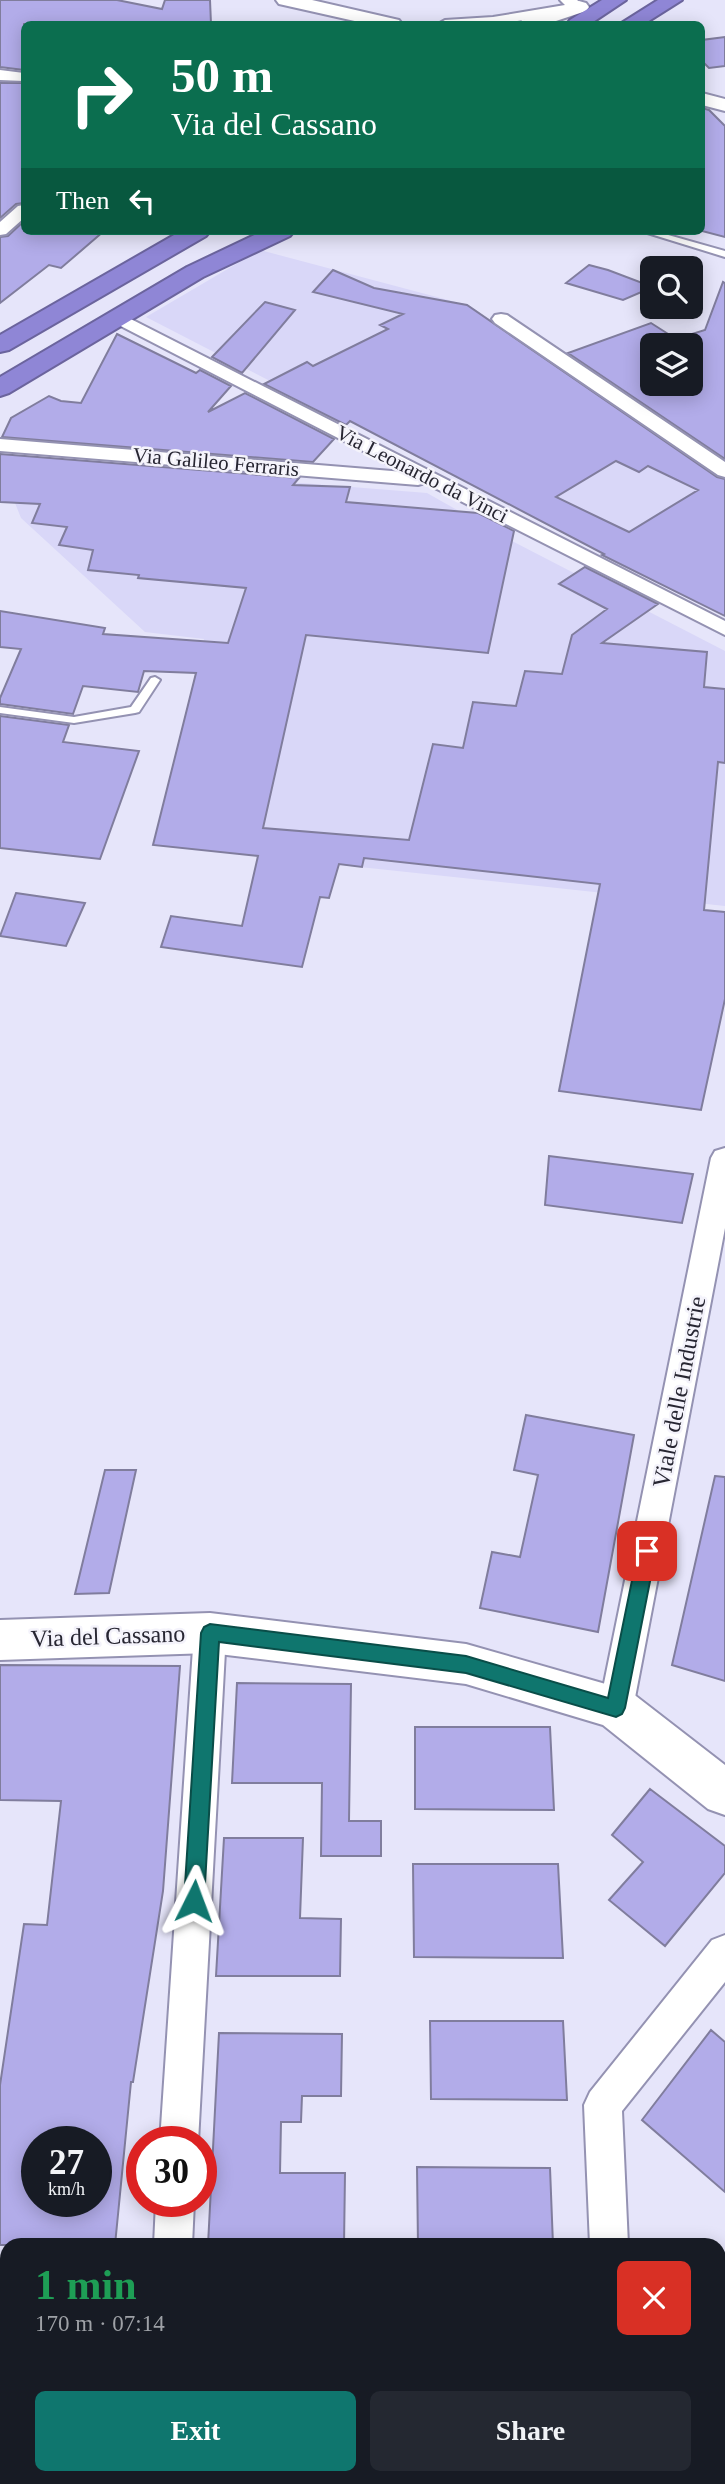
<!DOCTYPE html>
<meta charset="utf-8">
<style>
body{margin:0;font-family:Georgia,serif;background:#242831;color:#f1f3f6;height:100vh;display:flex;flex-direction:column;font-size:26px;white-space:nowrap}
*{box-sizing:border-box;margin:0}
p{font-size:23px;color:#9ea1a6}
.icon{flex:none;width:38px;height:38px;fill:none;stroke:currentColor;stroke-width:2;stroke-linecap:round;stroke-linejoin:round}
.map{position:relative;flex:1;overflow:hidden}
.panel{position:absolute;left:0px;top:2238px;width:726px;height:247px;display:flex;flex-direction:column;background:#171b24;border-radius:21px 21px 0 0;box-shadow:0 4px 18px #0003}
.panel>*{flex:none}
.guide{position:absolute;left:21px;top:21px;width:684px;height:214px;border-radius:10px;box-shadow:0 4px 18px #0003;background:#0b6e4f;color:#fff;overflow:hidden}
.buttons{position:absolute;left:640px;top:256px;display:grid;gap:14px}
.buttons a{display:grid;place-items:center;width:63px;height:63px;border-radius:10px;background:#171b24;box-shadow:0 4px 18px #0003;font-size:35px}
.speed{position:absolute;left:21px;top:2126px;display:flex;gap:14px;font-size:35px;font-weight:700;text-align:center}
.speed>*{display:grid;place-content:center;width:91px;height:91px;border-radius:50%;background:#171b24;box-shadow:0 4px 18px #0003;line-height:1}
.speed small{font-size:18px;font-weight:400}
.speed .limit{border:10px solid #d22;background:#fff;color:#111}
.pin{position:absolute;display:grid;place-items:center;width:60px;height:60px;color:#fff;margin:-30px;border-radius:14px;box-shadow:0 4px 10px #0006}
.me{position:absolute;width:77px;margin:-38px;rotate:3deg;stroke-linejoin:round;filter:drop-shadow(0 0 5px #0008)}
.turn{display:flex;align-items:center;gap:24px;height:147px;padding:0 35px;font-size:32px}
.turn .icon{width:91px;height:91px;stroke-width:2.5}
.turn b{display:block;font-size:49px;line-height:60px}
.then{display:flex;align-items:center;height:66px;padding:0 35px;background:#0003;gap:14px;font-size:26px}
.round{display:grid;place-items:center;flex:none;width:74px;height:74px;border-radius:10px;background:#242831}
.summary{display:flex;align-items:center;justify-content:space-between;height:119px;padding:0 35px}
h1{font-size:42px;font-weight:600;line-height:52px;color:#1e9e55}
.cta{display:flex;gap:14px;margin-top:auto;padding:14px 35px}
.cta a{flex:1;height:80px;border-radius:10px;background:#0f766e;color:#fff;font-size:28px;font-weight:600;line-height:80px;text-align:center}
.cta a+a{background:#242831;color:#f1f3f6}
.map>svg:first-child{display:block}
.built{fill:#d9d7f8}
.building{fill:#b2ace9;stroke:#807d9d;stroke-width:2;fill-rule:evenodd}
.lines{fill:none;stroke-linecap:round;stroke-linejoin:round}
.lane-casing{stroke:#9492b2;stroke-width:4}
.street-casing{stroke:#9492b2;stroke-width:4}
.secondary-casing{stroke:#9492b2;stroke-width:4}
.highway-casing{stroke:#6b649d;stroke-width:4}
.lane{fill:#fff;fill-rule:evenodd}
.street{fill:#fff;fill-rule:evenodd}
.secondary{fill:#fff;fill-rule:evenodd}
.highway{fill:#8f86d6;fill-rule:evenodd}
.route{fill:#0f766e;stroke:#0a4d48;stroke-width:2}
.labels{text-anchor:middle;stroke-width:5;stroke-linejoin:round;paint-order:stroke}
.far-street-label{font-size:21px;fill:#272632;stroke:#f4f3fb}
.street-label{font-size:24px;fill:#272632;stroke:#f4f3fb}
</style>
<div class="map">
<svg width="725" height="2484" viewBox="0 0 725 2484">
<rect width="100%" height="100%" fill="#e6e5fa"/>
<path class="built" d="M260,250l207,55 258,180v131l-579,-299z
M0,459l427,34 85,48 213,110v255l-572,-61 51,-206 -59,-7 -124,-114 -6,-15 -15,-1z"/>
<path class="building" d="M0,0h117l45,9 3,-9h45l1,24h-187v46l-24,-3z
M725,37v29l-16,2 -7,-7v-21z
M0,83h24v120l-8,1 -16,14z
M702,108l7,2 16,16v111l-23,-6z
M24,221v10h80l-43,37 -12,-3 -49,38v-66l8,-1z
M589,265l19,5 45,17 -30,13 -57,-17z
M333,270l41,18 93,17 250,172 8,2v137l-123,-61 2,-1 -254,-133 -4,4 -82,-41 43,-22 6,4 75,-37 -8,-4 23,-11 -90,-22zM616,461l23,11 9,-6 50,24 -69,42 -73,-35z
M723,282l2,1v176l-157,-106 83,-30 25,16 29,-9zM653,345h38v38h-38z
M265,302l30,8 -53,63 -30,-16z
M117,334l79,39 4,-3 31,16 -23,26 37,-19 89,46 -21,23 -311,-25 9,-19 38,-22 12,5 20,2z
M0,454l299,24 -6,7 57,2 -4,15 132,11 36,18 -26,122 -182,-18 -43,193 146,12 24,-96 30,4 10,-46 43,4 9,-35 37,3 10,-39 35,-26 -48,-25 26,-17 73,37 -56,39 105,9 -3,35 21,2v74l-7,-1 -14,148 21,2v87l-24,111 -142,-19 41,-207 -236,-26 -2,9 -23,-3 -10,34 -9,-1 -18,70 -141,-20 10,-31 71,10 16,-70 -105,-11 43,-172 -52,-2 -6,21 -55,-6 -10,28 -73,-10v-6l21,-49 -21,-2v-36l105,17 -2,6 125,9 18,-55 -108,-10 1,-3 -51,-5 5,-20 -34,-5 8,-18 -35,-4 8,-19 -40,-2z
M0,716l69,9 -6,17 76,9 -39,108 -100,-11z
M16,893l69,10 -19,43 -66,-10z
M549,1156l144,18 -11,49 -137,-18z
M526,1415l108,20 -36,197 -118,-24 12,-56 28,5 18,-82 -24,-5z
M105,1470h31l-27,123 -34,1z
M715,1476l10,1v204l-53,-16z
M0,1665l180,1 -17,225 -30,191h-2l-16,163h-115v-160l24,-161 23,1 14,-124 -61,-1zM37,2142h59v60h-59z
M237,1683l114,1 -2,137h32v35h-60l1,-73h-90z
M415,1727h135l4,83 -139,-1z
M650,1789l75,57v27l-60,73 -56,-46 34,-38 -31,-27z
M224,1838h79l-3,80 41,1 -1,57h-124z
M413,1864h145l5,94 -149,-1z
M430,2021h133l4,79 -136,-1z
M711,2030l14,12v150l-83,-72z
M219,2033l123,1 -1,62h-39l-1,26h-20l-1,51h65l-1,72h-136z
M417,2167l133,1 3,77h-135z"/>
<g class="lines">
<g class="lane-casing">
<path id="lane" d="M641,231h13l71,20v6z
M155,677l5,3 -21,32 -4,1 -61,10 -74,-10v-6l74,10 57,-10 20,-29z"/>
</g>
<g class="street-casing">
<path id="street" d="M560,0h17l9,7 -7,4 -81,13h-60l7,-4 48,-3 72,-12z
M0,70l24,3v8l-24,-1z
M24,205v13l-18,16 -6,1v-13l18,-16z
M119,313l606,308v14l-300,-152 -7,2 -418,-34v-12l404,33 -291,-150 -3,-4 3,-4z
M501,314l6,1 218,147v15l-7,-2 -223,-152 -3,-4 3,-4z
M725,1148v80l-92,480 -5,11 -12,4 -12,-4 -5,-11 112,-550 4,-7z
M210,1618l11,5 5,10 -28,509h-38l34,-509 5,-10z
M725,1935v47l-103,129 6,134h-38l-6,-140 6,-13 122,-152z
M156,2202h38l-2,43h-38z
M138,2478h42l-1,6h-42z
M598,2478h42l1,6h-42z"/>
</g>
<g class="secondary-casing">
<path id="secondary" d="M276,0h36l87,20 3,4h-34l-89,-20z
M579,1l7,2 3,4 -3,4 -39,13h-28l3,-4z
M702,93l23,6v12l-23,-6z
M210,1613l256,31 150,43 16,6 93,72v50l-17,-6 -105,-84 -137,-41 -256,-31 -210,7v-40z"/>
</g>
<g class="highway-casing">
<path id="highway" d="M602,0h24l-36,24h-23l3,-4z
M658,0h24l-38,24h-24z
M181,231h29l-4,5 -197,114 -9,2v-17z
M263,231h31l-4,5 -87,41 -194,116 -9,3v-19l187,-110z"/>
</g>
<use href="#lane" class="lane"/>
<use href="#street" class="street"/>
<use href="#secondary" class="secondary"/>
<use href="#highway" class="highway"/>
</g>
<path class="route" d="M647,1543l6,3 3,5 -31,157 -3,6 -6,3 -150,-44 -247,-31 -15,259 -3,7 -7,3 -7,-3 -3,-7 17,-268 3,-6 6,-3 256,32 142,42 30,-147 2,-5z"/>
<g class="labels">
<g class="far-street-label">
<text transform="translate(216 462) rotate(5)" y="7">Via Galileo Ferraris</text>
<text transform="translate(422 474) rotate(27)" y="7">Via Leonardo da Vinci</text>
</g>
<g class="street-label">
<text transform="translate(679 1392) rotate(-79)" y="8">Viale delle Industrie</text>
<text transform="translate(108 1636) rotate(-2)" y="8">Via del Cassano</text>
</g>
</g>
</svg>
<div class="buttons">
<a><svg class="icon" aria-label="search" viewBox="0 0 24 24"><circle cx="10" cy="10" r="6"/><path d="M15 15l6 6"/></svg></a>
<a><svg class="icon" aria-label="layers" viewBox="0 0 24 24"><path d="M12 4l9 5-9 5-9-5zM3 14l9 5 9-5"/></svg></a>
</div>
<div class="speed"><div>27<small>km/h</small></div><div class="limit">30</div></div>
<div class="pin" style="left:647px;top:1551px;background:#d93025"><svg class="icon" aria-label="arrive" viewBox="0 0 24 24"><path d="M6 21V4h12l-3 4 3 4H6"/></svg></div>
<svg class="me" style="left:194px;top:1901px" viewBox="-20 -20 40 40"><path d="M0-17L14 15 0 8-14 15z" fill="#0f766e" stroke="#fff" stroke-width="4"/></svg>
<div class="guide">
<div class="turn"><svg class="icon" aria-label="right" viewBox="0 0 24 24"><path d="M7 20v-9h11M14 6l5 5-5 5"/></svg><div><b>50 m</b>Via del Cassano</div></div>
<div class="then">Then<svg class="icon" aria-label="left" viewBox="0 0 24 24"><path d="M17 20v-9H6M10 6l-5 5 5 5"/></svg></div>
</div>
<section class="panel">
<div class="summary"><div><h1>1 min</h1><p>170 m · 07:14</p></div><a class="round" style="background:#d93025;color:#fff"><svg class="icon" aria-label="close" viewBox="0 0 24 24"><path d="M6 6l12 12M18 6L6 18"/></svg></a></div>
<div class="cta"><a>Exit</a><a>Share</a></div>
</section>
</div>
